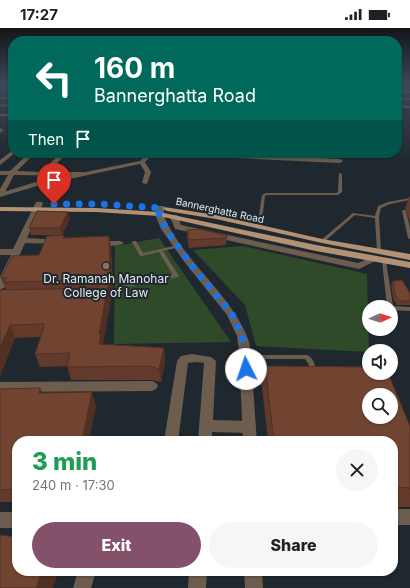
<!DOCTYPE html>
<meta charset="utf-8">
<style>
body{margin:0;font-family:Inter,sans-serif;background:#f6f6f6;color:#202124;height:100vh;display:flex;flex-direction:column;font-size:15px;white-space:nowrap}
*{box-sizing:border-box;margin:0}
p{font-size:13px;color:#757577}
.icon{flex:none;width:22px;height:22px;fill:none;stroke:currentColor;stroke-width:2;stroke-linecap:round;stroke-linejoin:round}
.map{position:relative;flex:1;overflow:hidden}
.sheet{position:absolute;left:12px;top:408px;width:386px;height:140px;display:flex;flex-direction:column;background:#fff;border-radius:16px;box-shadow:0 1px 3px #0004}
.sheet>*{flex:none}
.banner{position:absolute;left:8px;top:8px;width:394px;height:122px;border-radius:16px;box-shadow:0 1px 3px #0004;background:#00695c;color:#fff;overflow:hidden}
.needle{width:26px;rotate:86deg}
.buttons{position:absolute;left:362px;top:272px;display:grid;gap:8px}
.buttons a{display:grid;place-items:center;width:36px;height:36px;border-radius:50%;background:#fff;box-shadow:0 1px 3px #0004;font-size:20px}
.pin{position:absolute;display:grid;place-items:center;width:34px;height:34px;color:#fff;margin:-41px -17px;border-radius:50% 50% 50% 0;rotate:-45deg;box-shadow:0 0 4px #0007}
.pin .icon{rotate:45deg}
.me{position:absolute;width:44px;margin:-22px;rotate:356deg;stroke-linejoin:round;filter:drop-shadow(0 0 3px #0008)}
.turn{display:flex;align-items:center;gap:14px;height:84px;padding:0 20px;font-size:18px}
.turn .icon{width:52px;height:52px;stroke-width:2.5}
.turn b{display:block;font-size:28px;line-height:34px}
.then{display:flex;align-items:center;height:38px;padding:0 20px;background:#0003;gap:8px;font-size:15px}
.round{display:grid;place-items:center;flex:none;width:42px;height:42px;border-radius:21px;background:#f6f6f6}
.head{display:flex;align-items:center;justify-content:space-between;height:68px;padding:0 20px}
h1{font-size:24px;font-weight:800;line-height:30px;color:#1e9e55}
.action{display:flex;gap:8px;margin-top:auto;padding:8px 20px}
.action a{flex:1;height:46px;border-radius:24px;background:#83526a;color:#fff;font-size:16px;font-weight:800;line-height:46px;text-align:center}
.action a+a{background:#f6f6f6;color:#202124}
.status{display:flex;justify-content:space-between;align-items:center;height:28px;padding:0 20px;background:#fff;direction:ltr}
.status svg{height:11px;fill:currentColor}
.map>svg:first-child{display:block}
.green{fill:#2f4a29}
.lines{fill:none;stroke-linecap:round;stroke-linejoin:round}
.service{fill:#6d5d4e;fill-rule:evenodd}
.minor{fill:#6d5d4e;fill-rule:evenodd}
.tertiary{fill:#6d5d4e;fill-rule:evenodd}
.primary{fill:#b39274;fill-rule:evenodd}
.wall{fill:#613a2b}
.shaded-wall{fill:#4f3023}
.building{fill:#714432;stroke:#4f3023;fill-rule:evenodd}
.route{stroke:#1a73e8;stroke-width:7;stroke-dasharray:0 12.6}
.education-dot{fill:#8d6e63;stroke:#20282f;stroke-width:1.5}
.labels{text-anchor:middle;stroke-width:4;stroke-linejoin:round;paint-order:stroke}
.far-street-label{font-size:10px;fill:#e4eaee;stroke:#20282f}
.poi-label{font-size:12px;fill:#e4eaee;stroke:#20282f}
</style>
<div class="status"><b>17:27</b><svg viewBox="0 0 49 12"><path d="M0 12V9h3v3zM5 12V6h3v6zM10 12V3h3v9zM15 12V0h3v12zM26 1h20v11H26zM47 4h2v5h-2z"/></svg></div>
<div class="map">
<svg width="410" height="560" viewBox="0 0 410 560">
<rect width="100%" height="100%" fill="#20282f"/>
<path class="green" d="M159,210l72,104 -117,2 1,-98z
M243,218l124,28 2,78 -113,-6 -11,-41 -52,-55z"/>
<g class="lines">
<path class="service" d="M339,145l3,1v18l-4,3h-71l-2,1 -4,32 -2,1 -2,-1 5,-33 4,-2h70l2,-1z
M410,170v2l-20,4 -9,4 -2,9 2,34v1h-2l-2,-1 -2,-33 -20,-3 -31,27h-2l-2,-1 33,-28 22,3 3,-10 10,-4z
M403,182h2l1,1 4,17v11l-2,-1 -6,-27z
M132,213h4l7,12 35,-8h2v2l-17,4 16,25 -1,1 -51,10 -2,-1 -1,-1 1,-1 2,-1 46,-8 -14,-23 -17,4h-2l-8,-14z
M382,232h4v1l7,45 17,1v4l-19,-1v-3h-4l-5,-46z
M243,327h64c7,3 8,11 10,18l-1,2h-4l-4,-12 -3,-4h-62l-1,-2z
M247,351h22l2,1 1,2 -1,2 -2,1h-22l-2,-1 -1,-2 1,-2z"/>
<path class="minor" d="M397,62l13,1v2l-13,-1z
M0,69h13v2h-13z
M397,69l13,1v2l-13,-1z
M0,76l13,1v2l-13,-1z
M397,77l13,1v2l-13,-1z
M0,86h13v2h-13z
M0,100l4,2 -4,3z
M13,122v3h2l-15,12v-5z
M29,125h6l-18,18 24,1 20,-19h6l-19,19h35l3,2 -3,2 -69,-1 -10,19 -4,2v-7l8,-14h-8v-4h10z
M169,125h40l131,6 3,2 -3,2 -168,-8z
M140,133h4l7,11 -4,12 -5,-1 3,-11 -6,-10z
M36,174h6l1,2 -16,34 31,2 4,2 -4,2 -33,-1 -20,44 -5,3v-13l11,-22h-11v-6h13z
M95,213h25l4,2c-5,4 -25,4 -30,0z
M192,326l19,3 5,4 -3,59 36,1 5,2 2,4 -2,4 -5,2 -37,-1v9h-14l6,-78 -8,-1 -8,1 -10,78h-14l13,-80 4,-5z
M152,353l4,2 2,3 -2,3 -4,2 -152,1v-10z
M393,481h17v16h-17z
M0,484h17v16h-17z
M78,543h18l-5,17h-18z
M189,543h18l-1,17h-18z"/>
<path class="tertiary" d="M148,125h6l-10,10 -107,23 -37,11v-4l36,-11 104,-21z
M158,178h6l1,2 -2,6c19,46 63,75 83,120 6,12 5,27 6,40 2,22 3,45 5,67h-14l-4,-89 -2,-16 -10,-21 -41,-51 -25,-35 -6,-15z
M171,187h6l4,10 177,38 17,-7 4,3 -20,10 -184,-40 -5,-12z
M244,543h18l1,17h-18z"/>
<path class="primary" d="M0,179l96,1 63,4 157,33 94,17v6l-94,-17 -157,-35 -63,-4 -96,-1z
M164,179l52,8 106,24 88,15v6l-88,-17 -106,-24 -49,-8 -4,-2z"/>
</g>
<path class="wall" d="M409,169h1v26l-5,-15z
M70,191l-8,16h-31l-2,-7z
M187,202l40,6 -1,9 -37,3 -2,-11z
M64,207l1,3 44,-2 2,12 2,40 -10,55v1l61,4 1,13 -4,21 -9,-2h-81l-4,-14 -27,1 -5,-13 6,-17 -26,1 -15,38v-86h6l-5,-12 38,-23z
M393,253l17,12v12h-13l-4,-7 -2,-13z
M265,338l145,60v81h-17v-66h-125l-6,-54z
M0,361l42,4 54,12 -7,36h-72v61h-17z"/>
<path class="shaded-wall" d="M68,184l2,7 -8,16 -2,-7z
M109,208l2,12 2,40 -10,55 1,4 -5,-3v-10z
M10,297l5,13 -15,38v-28z
M164,320l1,13 -4,21 -2,-13z
M40,360l6,13 -7,-8z
M92,364l4,13 -7,36h-7z
M42,543h17l-6,17h-17z"/>
<path class="building" d="M37,183l31,1 -8,16h-31z
M200,201l27,7v2l-38,2 -2,-10z
M64,207l-1,3 46,-2 1,39 -11,59h2l-2,10 65,4 -5,21 -9,-3 -83,1 3,-14 -35,1 9,-27 -1,1 1,-4 -34,1 -10,23v-58l97,-2 3,-3 -2,-4 -4,-1 -90,2 2,-4h-5l11,-22 27,-1 8,-19z
M402,252l8,13v8h-11l-4,-7 -2,-13z
M265,338l104,1v6h19l22,53v62l-17,-1v-46h-119zM369,367h22v22h-22z
M40,360l-1,5 53,-1 -10,49h-65v48l-17,1v-101z
M0,507l17,2v34h25l-6,17h-36z"/>
<linearGradient id="sky" x2="0" y2="1"><stop stop-color="#12161a"/><stop offset="0.42" stop-color="#3c4858"/><stop offset="1" stop-color="#3c4858" stop-opacity="0"/></linearGradient>
<rect width="410" height="134" fill="url(#sky)"/>
<g class="lines">
<path class="route" d="M54,176h47l60,4 -2,6 7,15 23,33 43,52 10,22 4,33"/>
</g>
<circle class="education-dot" cx="106" cy="238" r="4"/>
<g class="labels">
<g class="far-street-label">
<text transform="translate(220 182) rotate(12)" y="4">Bannerghatta Road</text>
</g>
<g class="poi-label">
<text x="106" y="255">Dr. Ramanah Manohar<tspan x="106" dy="14">College of Law</tspan></text>
</g>
</g>
</svg>
<div class="buttons">
<a><svg class="needle" viewBox="-14 -14 28 28"><path d="M0-13l5 13h-10z" fill="#e53935"/><path d="M0 13l5-13h-10z" fill="#757577"/></svg></a>
<a><svg class="icon" aria-label="sound" viewBox="0 0 24 24"><path d="M4 9h4l5-4v14l-5-4H4zM17 9q2 3 0 6"/></svg></a>
<a><svg class="icon" aria-label="search" viewBox="0 0 24 24"><circle cx="10" cy="10" r="6"/><path d="M15 15l6 6"/></svg></a>
</div>
<div class="pin" style="left:54px;top:176px;background:#d93025"><svg class="icon" aria-label="arrive" viewBox="0 0 24 24"><path d="M6 21V4h12l-3 4 3 4H6"/></svg></div>
<svg class="me" style="left:246px;top:341px" viewBox="-20 -20 40 40"><circle r="19" fill="#fff"/><path d="M0-13L10 11 0 6-10 11z" fill="#1a73e8"/></svg>
<div class="banner">
<div class="turn"><svg class="icon" aria-label="left" viewBox="0 0 24 24"><path d="M17 20v-9H6M10 6l-5 5 5 5"/></svg><div><b>160 m</b>Bannerghatta Road</div></div>
<div class="then">Then<svg class="icon" aria-label="arrive" viewBox="0 0 24 24"><path d="M6 21V4h12l-3 4 3 4H6"/></svg></div>
</div>
<section class="sheet">
<div class="head"><div><h1>3 min</h1><p>240 m · 17:30</p></div><a class="round"><svg class="icon" aria-label="close" viewBox="0 0 24 24"><path d="M6 6l12 12M18 6L6 18"/></svg></a></div>
<div class="action"><a>Exit</a><a>Share</a></div>
</section>
</div>
